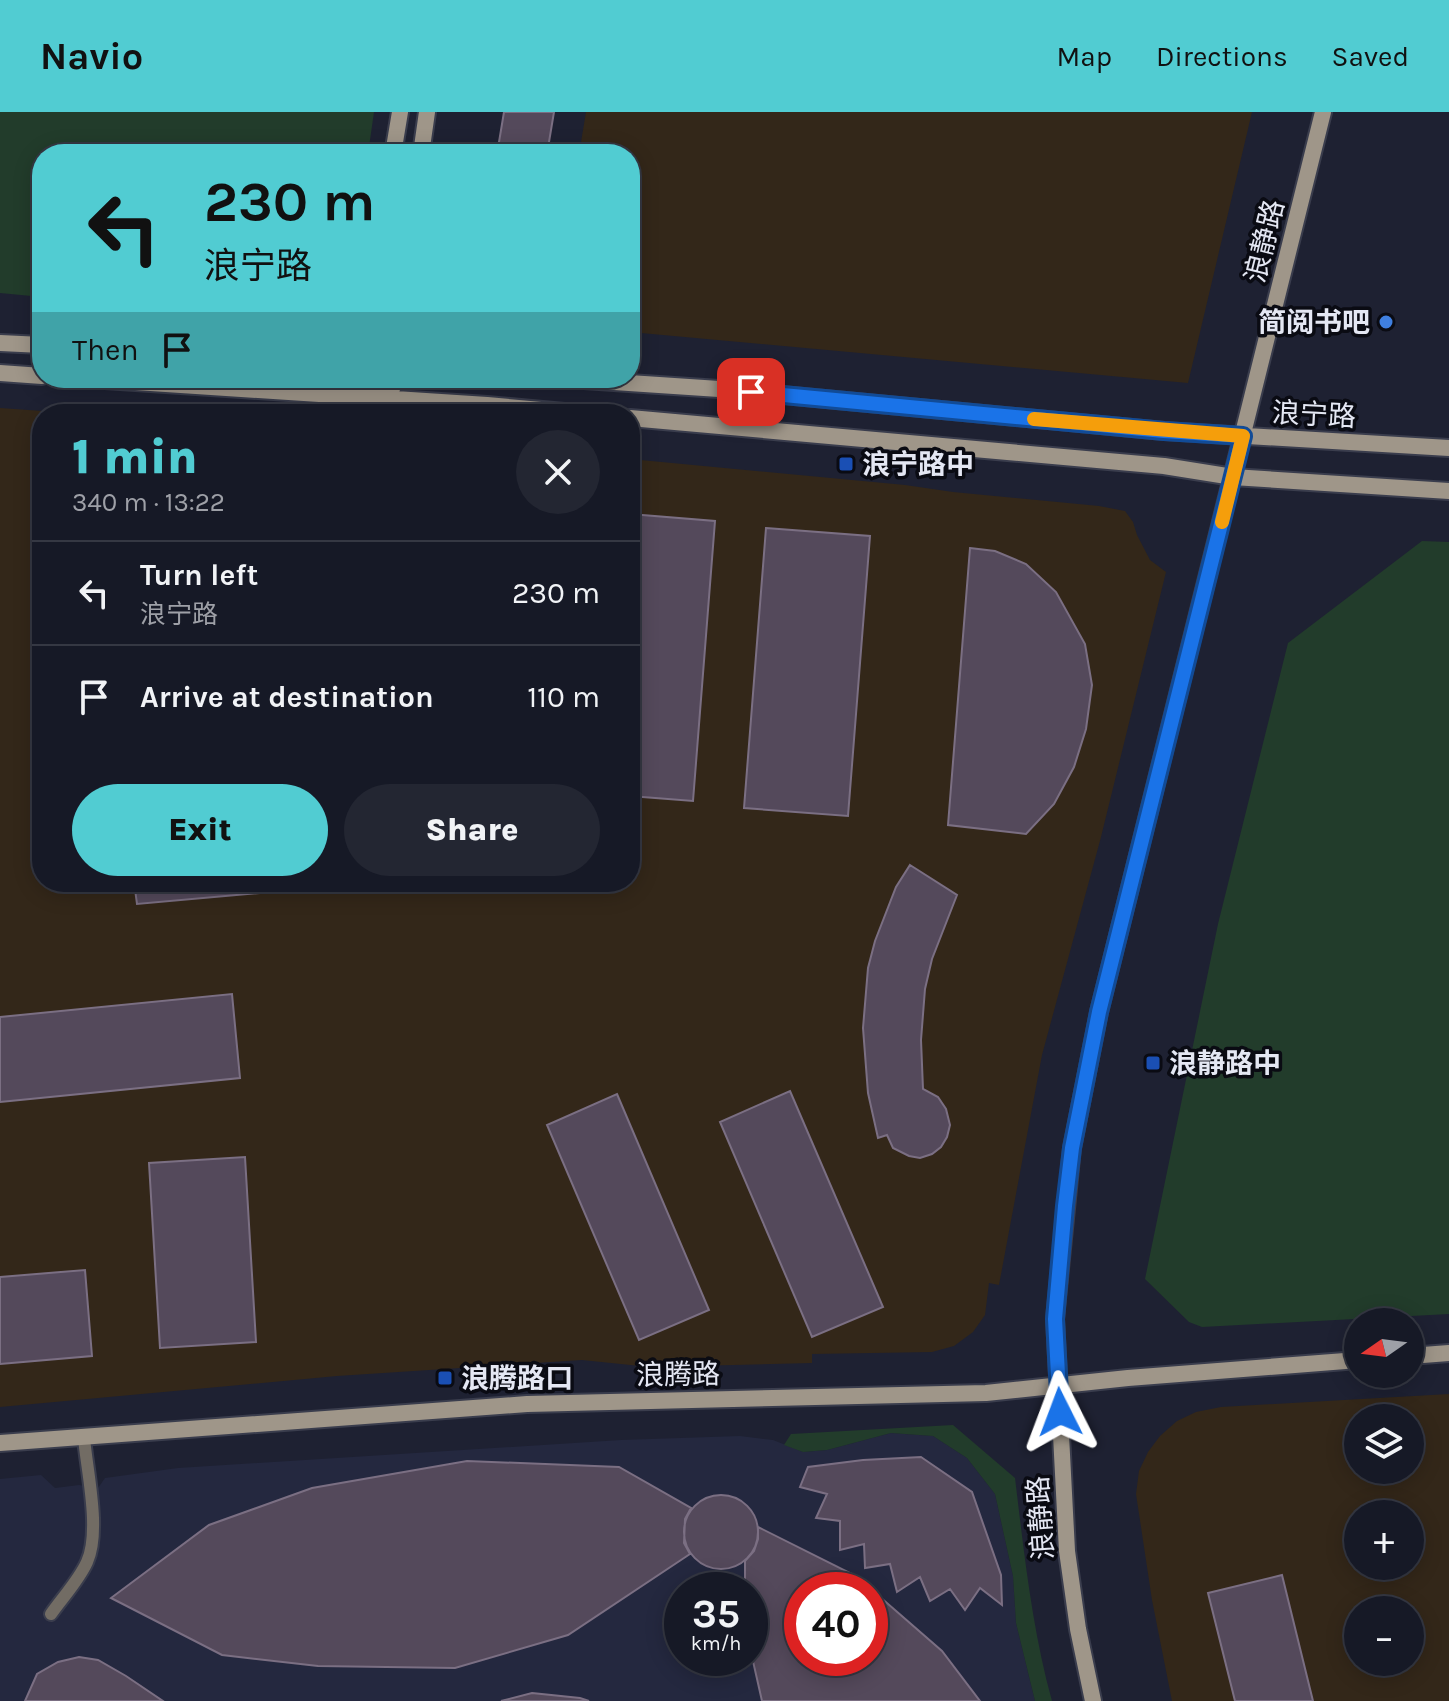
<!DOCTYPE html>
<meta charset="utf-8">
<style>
body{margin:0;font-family:Karla,"Noto Sans SC",sans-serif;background:#232632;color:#f1f3f6;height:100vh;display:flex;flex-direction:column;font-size:30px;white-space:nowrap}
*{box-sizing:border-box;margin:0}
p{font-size:26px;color:#9ea0a7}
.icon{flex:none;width:44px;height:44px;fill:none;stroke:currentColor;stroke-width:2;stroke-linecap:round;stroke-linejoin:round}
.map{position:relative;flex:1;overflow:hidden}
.sheet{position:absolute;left:32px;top:292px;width:608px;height:488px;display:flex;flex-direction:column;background:#161926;border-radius:32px;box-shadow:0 4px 20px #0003,0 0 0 2px #353843}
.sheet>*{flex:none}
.top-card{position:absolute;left:32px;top:32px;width:608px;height:244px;border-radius:32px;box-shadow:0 4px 20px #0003,0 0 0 2px #353843;background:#51ccd2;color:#111;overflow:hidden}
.needle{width:52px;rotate:256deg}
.tools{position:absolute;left:1344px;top:1196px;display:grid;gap:16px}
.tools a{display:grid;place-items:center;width:80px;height:80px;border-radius:50%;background:#161926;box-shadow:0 4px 20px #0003,0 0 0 2px #353843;font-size:40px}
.speed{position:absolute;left:664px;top:1460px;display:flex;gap:16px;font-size:40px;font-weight:700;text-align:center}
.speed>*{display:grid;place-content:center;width:104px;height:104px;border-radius:50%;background:#161926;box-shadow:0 4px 20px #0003,0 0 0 2px #353843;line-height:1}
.speed small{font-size:20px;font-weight:400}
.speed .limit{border:12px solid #d22;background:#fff;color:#111}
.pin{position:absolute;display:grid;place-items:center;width:68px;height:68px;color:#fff;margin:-34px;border-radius:16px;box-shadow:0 4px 12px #0006}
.me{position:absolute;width:88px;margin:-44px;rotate:357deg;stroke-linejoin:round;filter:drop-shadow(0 0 6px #0008)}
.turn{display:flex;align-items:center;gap:28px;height:168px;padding:0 40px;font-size:36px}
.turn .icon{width:104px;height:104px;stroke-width:2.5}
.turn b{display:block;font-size:56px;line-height:68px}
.then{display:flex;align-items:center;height:76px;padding:0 40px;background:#0003;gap:16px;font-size:30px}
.round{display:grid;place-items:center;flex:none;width:84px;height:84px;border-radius:42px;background:#232632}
.overview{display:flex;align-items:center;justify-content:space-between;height:136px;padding:0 40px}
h1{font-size:48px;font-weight:800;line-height:60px;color:#51ccd2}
.button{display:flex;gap:16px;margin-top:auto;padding:16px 40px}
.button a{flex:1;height:92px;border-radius:48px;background:#51ccd2;color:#111;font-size:32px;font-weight:800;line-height:92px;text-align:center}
.button a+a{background:#232632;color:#f1f3f6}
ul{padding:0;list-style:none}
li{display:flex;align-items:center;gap:24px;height:104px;padding:0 40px;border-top:2px solid #353843}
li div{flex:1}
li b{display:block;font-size:30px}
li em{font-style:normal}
header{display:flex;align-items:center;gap:48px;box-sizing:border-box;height:112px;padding:0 40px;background:#51ccd2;color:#111}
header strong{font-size:38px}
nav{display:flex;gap:44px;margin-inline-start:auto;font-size:28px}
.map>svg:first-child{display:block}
.built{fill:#24283f;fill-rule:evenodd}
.industrial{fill:#332719;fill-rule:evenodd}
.green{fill:#223c2b}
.building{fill:#54495b;stroke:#7b6f83;stroke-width:2;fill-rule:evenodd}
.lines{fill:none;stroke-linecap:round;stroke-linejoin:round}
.lane-casing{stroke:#3a3d4d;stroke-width:16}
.secondary-casing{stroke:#3a3d4d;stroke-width:20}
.lane{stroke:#726c64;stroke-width:12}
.secondary{stroke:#9f9689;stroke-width:16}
.route-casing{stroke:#114b97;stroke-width:20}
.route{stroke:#1a73e8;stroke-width:14}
.slow{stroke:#f59e0b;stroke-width:14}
.shop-dot{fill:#3f7fe0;stroke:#0a0b13;stroke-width:3}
.transit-dot{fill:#1a4fb4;stroke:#0a0b13;stroke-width:3}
.labels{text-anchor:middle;stroke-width:7;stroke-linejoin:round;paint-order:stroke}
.street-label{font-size:28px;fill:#e4e7f3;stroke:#0a0b13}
.poi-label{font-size:28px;font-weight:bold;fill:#e4e7f3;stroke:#0a0b13;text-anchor:start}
</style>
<header>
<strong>Navio</strong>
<nav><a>Map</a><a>Directions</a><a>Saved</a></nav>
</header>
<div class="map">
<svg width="1449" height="1589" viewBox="0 0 1449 1589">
<rect width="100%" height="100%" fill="#1e2132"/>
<path class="built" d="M891,1321l42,3 34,22 28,36 18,82 3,47 19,78h-1035v-222l41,-4 14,13 24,-3 19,3 7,-10 73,-10 443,-28 119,-4 33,4 30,12 24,-2zM682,1478h68v68h-68zM802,1478h68v68h-68z"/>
<path class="industrial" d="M586,0h666l-64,271 -558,-51v-178h-51z
M0,296l85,6h-43v468h588v-423l275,26 48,7 146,14 26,5 8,11 4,13 13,25 16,12 -65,265 -59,218 -43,230 -10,-2 -4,32 -12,17 -19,14 -22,6 -120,2v9l-162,4 -68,-7 -245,16 -337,31z
M1449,1282v307h-277l-20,-101 -16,-106 3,-23 9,-19 12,-16 17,-15 19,-9 25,-5zM1358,1306h52v52h-52zM1358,1402h52v52h-52zM1358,1498h52v52h-52z"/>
<path class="green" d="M0,0h374l-6,42h-326v143l-42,-4z
M1422,429l27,1v772l-247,13 -13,-5 -44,-43 73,-355 70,-281z
M953,1313l62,53c9,74 17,151 37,223h-17l-19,-78 -3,-47 -18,-82 -28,-36 -34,-22 -42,-3 -64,17 -24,2 -19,-7 7,-11z"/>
<path class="building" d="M504,0h50l-7,42h-50z
M630,402l85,7 -22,280 -63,-5z
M766,416l104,8 -22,280 -104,-8z
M970,436l25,3 31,13 30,28 29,52 7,41 -6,44 -12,38 -20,37 -28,30 -78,-9z
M910,753l47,30 -25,64 -7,30 -4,51 2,49 15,8 8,12 4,16 -3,12 -6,10 -9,7 -12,4 -11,-2 -16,-8 -6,-13 -9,3 -10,-45 -5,-65 5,-60 7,-27 21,-54z
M134,770h136l1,10 -134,12z
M232,882l8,84 -240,24v-85z
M790,979l93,216 -71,30 -92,-215z
M617,982l92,216 -70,30 -92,-215z
M245,1045l11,185 -96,6 -11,-185z
M85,1158l7,86 -92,8v-87z
M921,1345l51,35 29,83 1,30 -22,-17 -15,22 -15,-21 -20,12 -10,-24 -23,15 -7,-28 -25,4 -1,-24 -24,6v-29l-24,-3 11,-24 -27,-7 8,-20 55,-7z
M467,1349l152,6 72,41 -6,11 -1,24 6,11 -122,81 -113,33 -137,-2 -96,-11 -111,-57 98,-73 103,-37z
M684 1420a37 37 0 1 1 74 0a37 37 0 1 1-74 0Z
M758,1415l98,49 86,75 38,50h-218l-12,-53v-58h-5v-29l9,-10 4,-12zM802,1478h68v68h-68z
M1282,1463l31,126h-78l-27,-108z
M79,1545l19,3 28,16 37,25h-138l12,-27 21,-12z
M532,1581l48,5 9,3h-88z"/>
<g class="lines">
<g class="lane-casing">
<path id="lane" d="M51,1502c12,-17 28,-34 36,-52 14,-31 0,-90 -3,-124"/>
</g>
<g class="secondary-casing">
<path id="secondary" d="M393,42l7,-42
M421,42l6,-42
M0,231l42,2
M0,261l42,3
M75,266l412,27 99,9
M378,266l10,21
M554,266l165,11 445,42 285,17
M388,287l8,-21
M630,306l534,48 69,11 216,14
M1410,1244l39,-3
M0,1331l527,-39 459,-11 142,-15 230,-18
M1093,1589l-15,-72 -11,-78 -12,-232 17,-171 27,-136 224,-900"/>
</g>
<use href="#lane" class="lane"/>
<use href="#secondary" class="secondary"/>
</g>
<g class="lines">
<g class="route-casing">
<path id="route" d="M751,280l413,39 79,5 -144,576 -27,136 -7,58 -10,113 5,93"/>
</g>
<use href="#route" class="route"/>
<path class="slow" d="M1034,307l209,17 -21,86"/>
</g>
<circle class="shop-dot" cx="1386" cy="210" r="8"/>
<g class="transit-dot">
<rect x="838" y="344" width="16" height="16" rx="4"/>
<rect x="1145" y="943" width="16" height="16" rx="4"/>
<rect x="437" y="1258" width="16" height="16" rx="4"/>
</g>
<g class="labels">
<g class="street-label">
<text transform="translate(1264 129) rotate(-76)" y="10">浪静路</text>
<text transform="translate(1314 302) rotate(3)" y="10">浪宁路</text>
<text transform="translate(678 1262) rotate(-1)" y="10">浪腾路</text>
<text transform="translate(1040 1406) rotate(-94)" y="10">浪静路</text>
</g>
<g class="poi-label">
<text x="1370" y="220" text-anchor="end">简阅书吧</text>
<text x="862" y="362">浪宁路中</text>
<text x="1169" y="961">浪静路中</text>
<text x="461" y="1276">浪腾路口</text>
</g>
</g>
</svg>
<div class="tools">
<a><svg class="needle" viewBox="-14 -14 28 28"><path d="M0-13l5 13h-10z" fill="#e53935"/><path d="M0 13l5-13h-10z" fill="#9ea0a7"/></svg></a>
<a><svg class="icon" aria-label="layers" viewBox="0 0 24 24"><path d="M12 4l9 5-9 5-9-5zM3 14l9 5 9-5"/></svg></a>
<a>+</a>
<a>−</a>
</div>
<div class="speed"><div>35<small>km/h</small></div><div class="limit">40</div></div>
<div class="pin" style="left:751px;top:280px;background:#d93025"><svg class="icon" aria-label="arrive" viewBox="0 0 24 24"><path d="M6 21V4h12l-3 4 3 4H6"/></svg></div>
<svg class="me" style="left:1060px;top:1300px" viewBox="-20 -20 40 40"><path d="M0-17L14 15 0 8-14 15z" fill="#1a73e8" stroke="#fff" stroke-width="4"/></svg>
<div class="top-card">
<div class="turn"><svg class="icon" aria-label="left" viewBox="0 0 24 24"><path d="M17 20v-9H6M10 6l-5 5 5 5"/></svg><div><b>230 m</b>浪宁路</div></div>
<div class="then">Then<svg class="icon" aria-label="arrive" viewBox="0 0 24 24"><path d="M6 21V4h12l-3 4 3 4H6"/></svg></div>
</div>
<section class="sheet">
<div class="overview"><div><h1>1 min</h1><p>340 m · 13:22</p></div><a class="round"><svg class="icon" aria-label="close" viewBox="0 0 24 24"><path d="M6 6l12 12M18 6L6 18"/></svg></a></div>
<ul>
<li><svg class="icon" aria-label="left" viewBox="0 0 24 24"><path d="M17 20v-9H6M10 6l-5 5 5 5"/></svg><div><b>Turn left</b><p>浪宁路</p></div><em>230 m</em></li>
<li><svg class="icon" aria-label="arrive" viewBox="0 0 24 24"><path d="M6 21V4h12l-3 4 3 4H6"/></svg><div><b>Arrive at destination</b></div><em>110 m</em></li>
</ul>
<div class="button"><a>Exit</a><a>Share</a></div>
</section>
</div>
